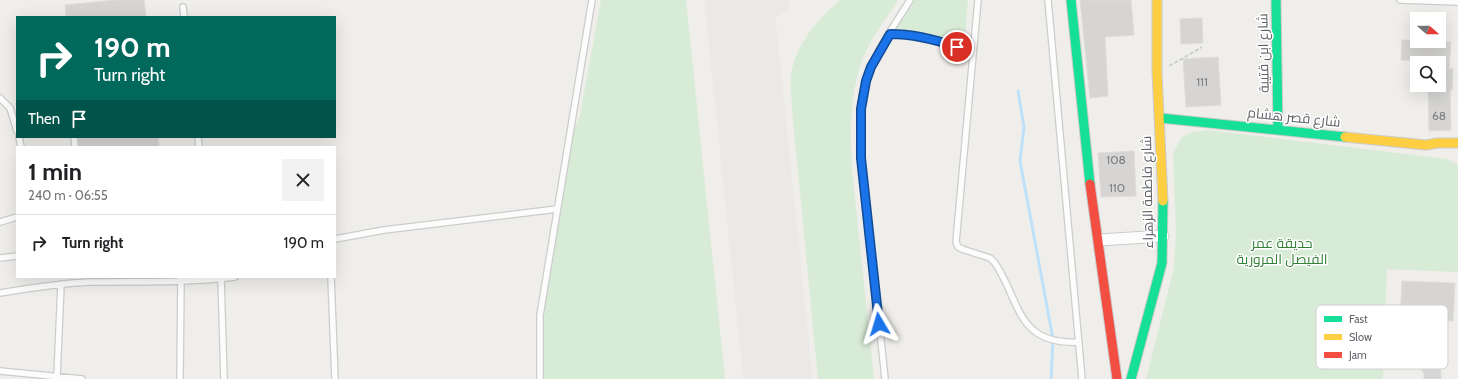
<!DOCTYPE html>
<meta charset="utf-8">
<style>
body{margin:0;font-family:Cabin,Cairo,sans-serif;background:#f2f2f2;color:#202124;height:100vh;display:flex;flex-direction:column;font-size:15px;white-space:nowrap}
*{box-sizing:border-box;margin:0}
p{font-size:13px;color:#757577}
.icon{flex:none;width:22px;height:22px;fill:none;stroke:currentColor;stroke-width:2;stroke-linecap:round;stroke-linejoin:round}
.map{position:relative;flex:1;overflow:hidden}
.sheet{position:absolute;left:16px;top:146px;width:320px;height:132px;display:flex;flex-direction:column;background:#fff;border-radius:0px;box-shadow:0 4px 16px #0002}
.sheet>*{flex:none}
.banner{position:absolute;left:16px;top:16px;width:320px;height:122px;border-radius:0px;box-shadow:0 4px 16px #0002;background:#00695c;color:#fff;overflow:hidden}
.needle{width:26px;rotate:110deg}
.controls{position:absolute;left:1410px;top:12px;display:grid;gap:8px}
.controls a{display:grid;place-items:center;width:36px;height:36px;border-radius:0px;background:#fff;box-shadow:0 4px 16px #0002;font-size:20px}
.pin{position:absolute;display:grid;place-items:center;width:34px;height:34px;color:#fff;margin:-17px;border:2px solid #fff;border-radius:50%;box-shadow:0 1px 4px #0007}
.me{position:absolute;width:44px;margin:-22px;rotate:353deg;stroke-linejoin:round;filter:drop-shadow(0 0 3px #0008)}
.turn{display:flex;align-items:center;gap:14px;height:84px;padding:0 12px;font-size:18px}
.turn .icon{width:52px;height:52px;stroke-width:2.5}
.turn b{display:block;font-size:28px;line-height:34px}
.then{display:flex;align-items:center;height:38px;padding:0 12px;background:#0003;gap:8px;font-size:15px}
.round{display:grid;place-items:center;flex:none;width:42px;height:42px;border-radius:0px;background:#f2f2f2}
.overview{display:flex;align-items:center;justify-content:space-between;height:68px;padding:0 12px}
h1{font-size:24px;font-weight:800;line-height:30px}
ul{padding:0;list-style:none}
li{display:flex;align-items:center;gap:12px;height:56px;padding:0 12px;border-top:1px solid #e0e0e0}
li div{flex:1}
li b{display:block;font-size:15px}
li em{font-style:normal}
.map>svg:first-child{display:block}
.green{fill:#d8ebd6}
.lines{fill:none;stroke-linecap:round;stroke-linejoin:round}
.stream{stroke:#bfe0f9;stroke-width:3}
.taxiway{stroke:#eae9e7;stroke-width:28}
.runway{stroke:#eae9e7;stroke-width:69}
.building{fill:#d6d5d3;stroke:#deddd9}
.lane-casing{stroke:#cbcccc;stroke-width:8}
.street-casing{stroke:#cbcccc;stroke-width:13}
.fast-casing{stroke:#cacacb;stroke-width:11}
.slow-casing{stroke:#cacacb;stroke-width:11}
.jam-casing{stroke:#cacacb;stroke-width:11}
.path{stroke:#cacfcc;stroke-width:2;stroke-dasharray:4 2;stroke-linecap:butt}
.lane{stroke:#fdfcfc;stroke-width:5.5}
.street{stroke:#fdfcfc;stroke-width:11}
.fast{stroke:#16e098;stroke-width:9}
.slow{stroke:#ffcf43;stroke-width:9}
.jam{stroke:#f24e42;stroke-width:9}
.route-casing{stroke:#114b97;stroke-width:10}
.route{stroke:#1a73e8;stroke-width:7}
.labels{text-anchor:middle;stroke-width:3;stroke-linejoin:round;paint-order:stroke}
.number-label{font-size:12px;fill:#7e8184}
.street-label{font-size:14px;fill:#5f6368;stroke:#fff}
.park-label{font-size:14px;fill:#348238;stroke:#fff}
.key{fill:#fff;stroke:#cfd0d2;stroke-width:1}
.key-label{font-size:11px;fill:#5f6368}
</style>
<div class="map">
<svg width="1458" height="379" viewBox="0 0 1458 379">
<rect width="100%" height="100%" fill="#efeeea"/>
<path class="green" d="M601,0h85l39,379h-186l-3,-40 4,-32 30,-164 10,-28z
M840,0h58c-10,16 -23,33 -31,49 -18,37 -17,81 -15,121l22,209h-56l-26,-270c0,-11 -2,-21 -1,-32 3,-31 26,-57 49,-77z
M908,0h60l-3,37 -4,8 -41,-12 -18,-3h-11z
M1207,130l240,29 11,6v107l-71,-3 -4,110h-237l28,-111 2,-38 -3,-77 9,-16 11,-5z"/>
<g class="lines">
<path class="stream" d="M1018,91l6,36 -4,34 33,178 -2,40"/>
<path class="taxiway" d="M742,26l34,-26"/>
<path class="runway" d="M739,0l39,379"/>
</g>
<path class="building" d="M115,0h29l2,17h-80l-1,-12z
M1080,0h51l3,35 -29,2 3,59 -18,2z
M1202,18l1,25 -22,1 -1,-25z
M1402,40l49,2 -2,27h4l-1,21h-2l1,40 -22,1 -1,-46h11v-23l-38,-2z
M1218,57l3,48 -35,2 -3,-48z
M78,137h80l1,10h-80z
M1134,151l2,45 -35,1 -3,-44z
M1402,281l53,2 -2,38 -13,-1 1,59h-17v-7h-2v-53l-22,-1z"/>
<g class="lines">
<g class="lane-casing">
<path id="lane" d="M978,0l-22,242 2,5 4,2 28,9 5,5c26,39 21,82 84,79
M1048,0l34,379
M1400,0l58,2
M183,7l1,10
M890,34c29,0 56,8 83,20
M0,98l10,10 7,23
M19,137l2,10
M74,137l1,10
M198,137l1,10
M0,222l17,-5
M335,239l49,-9 173,-21
M0,258l17,-2
M331,277l4,102
M221,279l3,100
M0,293c30,-5 60,-10 91,-11 48,-1 96,1 144,-5
M0,371l82,8
M57,377l4,-93
M180,379l1,-102
M540,379v-64l52,-315
M885,379c-6,-62 -15,-123 -20,-184 -4,-36 -9,-81 1,-115 9,-29 29,-55 44,-80"/>
</g>
<g class="street-casing">
<path id="street" d="M1099,240l64,-4"/>
</g>
<g class="fast-casing">
<path id="fast" d="M1071,0l19,184
M1276,0l2,129
M1160,118l185,19
M1131,379l31,-116 1,-62"/>
</g>
<g class="slow-casing">
<path id="slow" d="M1157,0v72l6,129
M1345,137l81,8 11,-2h21"/>
</g>
<g class="jam-casing">
<path id="jam" d="M1090,184l27,195"/>
</g>
<path class="path" d="M1169,66l33,-19"/>
<use href="#lane" class="lane"/>
<use href="#street" class="street"/>
<use href="#fast" class="fast"/>
<use href="#slow" class="slow"/>
<use href="#jam" class="jam"/>
</g>
<g class="lines">
<g class="route-casing">
<path id="route" d="M879,324l-18,-166v-49l5,-28 5,-14 19,-33c24,0 44,5 67,13"/>
</g>
<use href="#route" class="route"/>
</g>
<g class="labels">
<g class="number-label">
<text x="1202" y="86">111</text>
<text x="1439" y="120">68</text>
<text x="1116" y="164">108</text>
<text x="1117" y="192">110</text>
</g>
<g class="street-label">
<text transform="translate(1263 53) rotate(-91)" y="5">شارع ابن قتيبة</text>
<text transform="translate(1294 117) rotate(6)" y="5">شارع قصر هشام</text>
<text transform="translate(1147 192) rotate(-91)" y="5">شارع فاطمة الزهراء</text>
</g>
<g class="park-label">
<text x="1282" y="248">حديقة عمر<tspan x="1282" dy="16">الفيصل المرورية</tspan></text>
</g>
</g>
<rect x="1316" y="305" width="132" height="64" rx="6" class="key"/>
<rect x="1324" y="316" width="18" height="6" fill="#16e098"/>
<rect x="1324" y="334" width="18" height="6" fill="#ffcf43"/>
<rect x="1324" y="352" width="18" height="6" fill="#f24e42"/>
<g class="key-label">
<text x="1349" y="323">Fast</text>
<text x="1349" y="341">Slow</text>
<text x="1349" y="359">Jam</text>
</g>
</svg>
<div class="controls">
<a><svg class="needle" viewBox="-14 -14 28 28"><path d="M0-13l5 13h-10z" fill="#e53935"/><path d="M0 13l5-13h-10z" fill="#757577"/></svg></a>
<a><svg class="icon" aria-label="search" viewBox="0 0 24 24"><circle cx="10" cy="10" r="6"/><path d="M15 15l6 6"/></svg></a>
</div>
<div class="pin" style="left:957px;top:47px;background:#d93025"><svg class="icon" aria-label="arrive" viewBox="0 0 24 24"><path d="M6 21V4h12l-3 4 3 4H6"/></svg></div>
<svg class="me" style="left:879px;top:324px" viewBox="-20 -20 40 40"><path d="M0-17L14 15 0 8-14 15z" fill="#1a73e8" stroke="#fff" stroke-width="4"/></svg>
<div class="banner">
<div class="turn"><svg class="icon" aria-label="right" viewBox="0 0 24 24"><path d="M7 20v-9h11M14 6l5 5-5 5"/></svg><div><b>190 m</b>Turn right</div></div>
<div class="then">Then<svg class="icon" aria-label="arrive" viewBox="0 0 24 24"><path d="M6 21V4h12l-3 4 3 4H6"/></svg></div>
</div>
<section class="sheet">
<div class="overview"><div><h1>1 min</h1><p>240 m · 06:55</p></div><a class="round"><svg class="icon" aria-label="close" viewBox="0 0 24 24"><path d="M6 6l12 12M18 6L6 18"/></svg></a></div>
<ul>
<li><svg class="icon" aria-label="right" viewBox="0 0 24 24"><path d="M7 20v-9h11M14 6l5 5-5 5"/></svg><div><b>Turn right</b></div><em>190 m</em></li>
</ul>
</section>
</div>
